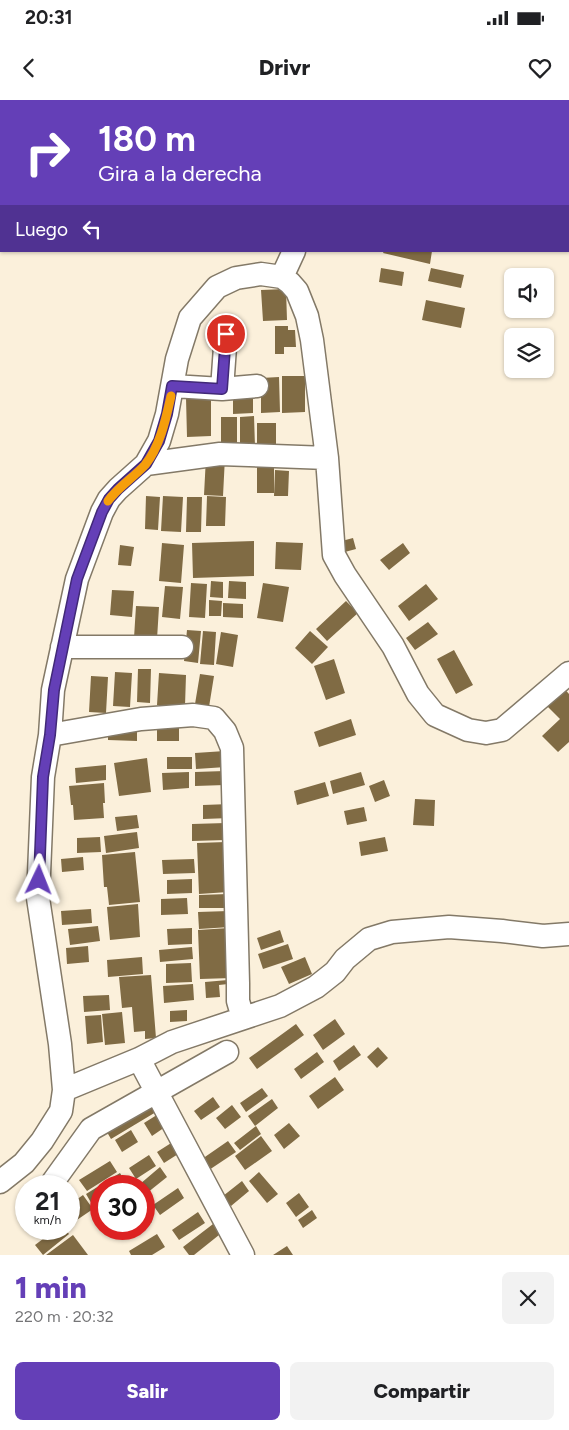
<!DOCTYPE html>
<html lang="es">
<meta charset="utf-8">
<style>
body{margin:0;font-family:Figtree,sans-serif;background:#f2f2f2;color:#202124;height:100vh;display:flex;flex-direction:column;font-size:19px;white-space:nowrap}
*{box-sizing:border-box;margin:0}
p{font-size:16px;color:#757577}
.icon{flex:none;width:28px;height:28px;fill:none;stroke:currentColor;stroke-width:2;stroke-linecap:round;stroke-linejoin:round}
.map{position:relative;height:1155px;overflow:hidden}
.drawer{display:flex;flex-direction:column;background:#fff;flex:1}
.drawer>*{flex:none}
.top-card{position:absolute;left:0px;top:0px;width:570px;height:152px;box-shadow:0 1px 4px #0004;background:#643fb7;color:#fff;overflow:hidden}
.buttons{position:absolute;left:504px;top:168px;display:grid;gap:10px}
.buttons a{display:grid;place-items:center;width:50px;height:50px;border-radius:8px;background:#fff;box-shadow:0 1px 4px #0004;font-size:25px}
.speed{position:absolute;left:15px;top:1075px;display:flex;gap:10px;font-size:25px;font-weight:700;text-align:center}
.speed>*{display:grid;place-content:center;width:65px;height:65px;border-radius:50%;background:#fff;box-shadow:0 1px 4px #0004;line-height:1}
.speed small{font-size:12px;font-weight:400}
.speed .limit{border:8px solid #d22;background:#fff;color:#111}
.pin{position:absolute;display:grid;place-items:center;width:42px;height:42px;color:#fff;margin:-21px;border:2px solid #fff;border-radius:50%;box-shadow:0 1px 5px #0007}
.me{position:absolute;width:55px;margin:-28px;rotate:2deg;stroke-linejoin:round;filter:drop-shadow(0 0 4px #0008)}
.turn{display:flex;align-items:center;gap:18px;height:105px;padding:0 15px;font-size:22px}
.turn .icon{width:65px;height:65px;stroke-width:2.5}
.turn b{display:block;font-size:35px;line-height:42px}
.then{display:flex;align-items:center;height:48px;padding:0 15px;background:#0003;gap:10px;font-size:19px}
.round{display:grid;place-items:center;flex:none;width:52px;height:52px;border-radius:8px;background:#f2f2f2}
.headline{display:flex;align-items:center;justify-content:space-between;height:85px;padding:0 15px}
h1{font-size:30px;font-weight:800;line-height:38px;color:#643fb7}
.action{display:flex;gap:10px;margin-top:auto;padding:10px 15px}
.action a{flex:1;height:58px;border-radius:8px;background:#643fb7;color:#fff;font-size:20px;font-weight:800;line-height:58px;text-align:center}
.action a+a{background:#f2f2f2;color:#202124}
.status{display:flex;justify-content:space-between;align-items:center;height:35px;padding:0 25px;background:#fff;direction:ltr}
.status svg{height:14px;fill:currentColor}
header{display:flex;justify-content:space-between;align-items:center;height:65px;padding:0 15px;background:#fff;font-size:22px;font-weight:800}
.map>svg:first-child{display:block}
.building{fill:#806b44}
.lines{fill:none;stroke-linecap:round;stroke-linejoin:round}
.minor-casing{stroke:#837967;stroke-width:25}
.minor{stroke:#fff;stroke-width:22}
.route-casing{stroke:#412977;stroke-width:12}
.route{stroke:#643fb7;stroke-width:9}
.slow{stroke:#f59e0b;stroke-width:9}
</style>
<div class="status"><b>20:31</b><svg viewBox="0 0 49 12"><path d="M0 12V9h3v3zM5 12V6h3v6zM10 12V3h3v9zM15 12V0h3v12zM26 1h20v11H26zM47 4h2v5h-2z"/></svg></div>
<header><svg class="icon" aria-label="back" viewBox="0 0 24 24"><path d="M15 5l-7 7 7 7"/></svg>Drivr<svg class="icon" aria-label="heart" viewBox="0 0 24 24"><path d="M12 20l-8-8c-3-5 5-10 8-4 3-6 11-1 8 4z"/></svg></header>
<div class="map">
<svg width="569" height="1155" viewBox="0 0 569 1155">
<rect width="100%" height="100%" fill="#fbf0db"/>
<path class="building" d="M384,151h48l-2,13 -47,-11z
M381,168l23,4 -2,14 -23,-4z
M431,168l33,7 -3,13 -33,-7z
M286,189l1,31 -24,1 -2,-31z
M426,200l39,8 -4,20 -39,-8z
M275,226h13v4h7l1,17h-12v7h-9z
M282,276h23v36l-23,1z
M279,277l1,35 -19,1v-35z
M233,289h20v24l-20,1z
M186,298h25v38l-24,1z
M254,316l1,31 -15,1v-31z
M221,317h16v30h-16z
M257,323h19v24l-19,1z
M206,357h19l-2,39 -19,-1z
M257,358h17v35h-17z
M275,370l14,1 -1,25h-14z
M146,396l14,1 -2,33 -13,-1z
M163,396l20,1 -2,35 -20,-1z
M207,396l19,1 -1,29h-19z
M187,397h15l-1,35h-15z
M353,438l3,11 -15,4 -3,-11z
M254,441v35l-61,2 -1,-35z
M276,442l27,1 -2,27 -26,-1z
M162,443l22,2 -3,38 -22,-2z
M403,443l7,10 -21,17 -9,-10z
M120,445l14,2 -3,19 -13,-1z
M211,481l12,1v16l-13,-1z
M229,481l17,1v17l-18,-1z
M191,483l16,1 -2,34 -16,-1z
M263,483l26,4 -6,35 -26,-4z
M426,484l12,15 -29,22 -11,-15z
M165,486l18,1 -3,32 -18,-2z
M112,490l22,1 -2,26 -22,-2z
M209,500l13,1 -1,15h-12z
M346,501l12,12 -31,28 -11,-12z
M223,503l20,1v14l-20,-1z
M136,506l23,1 -2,32 -23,-1z
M428,522l10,12 -23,16 -9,-12z
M187,530l14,1 -3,32 -14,-2z
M203,531l13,1 -2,33 -14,-1z
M310,531l18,16 -16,17 -17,-16z
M221,532l17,3 -5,32 -17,-3z
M454,550l19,35 -17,9 -19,-35z
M334,559l11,34 -19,7 -12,-34z
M138,569h13l-1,34 -13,-1z
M115,572l17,1 -2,34 -17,-1z
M159,573l27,2 -1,31 -28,-1z
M200,574l14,2 -5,31 -14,-3z
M91,576l17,1 -2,36 -17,-1z
M562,586l7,8v48l-11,10 -16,-16 18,-17 -16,-16z
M351,619l5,16 -37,12 -5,-15z
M179,624v17h-22v-16z
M108,627h29v14l-29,-1z
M225,651l1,16 -30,2 -1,-16z
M167,657h25v12h-25z
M147,658l4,34 -32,4 -5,-33z
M106,665v15l-30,3 -1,-15z
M225,671v14l-30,1v-14z
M189,672v16l-26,2 -1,-17z
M361,672l4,13 -32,9 -3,-13z
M384,680l6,16 -15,6 -6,-16z
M325,682l4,14 -32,9 -3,-14z
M104,683l1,20h-2l1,15 -30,2 -1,-15h-2l-2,-19z
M415,699l20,1 -1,26 -21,-1z
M230,704v14l-27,1v-14z
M364,707l3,14 -20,4 -3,-14z
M137,715l2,13 -22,3 -2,-14z
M226,723v17l-34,1v-17z
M137,732l2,16 -33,5 -2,-17z
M100,737l1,15 -24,1v-15z
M385,737l3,14 -27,5 -2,-14z
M226,742l2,50 -29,2 -2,-51z
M135,752l5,50 -31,3 -2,-18h-3l-2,-32z
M83,757l1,13 -22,2 -1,-13z
M194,759l1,14 -32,1 -1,-14z
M192,779v14l-25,1v-14z
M228,794v14h-29v-13z
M187,798l1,16 -27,1v-16z
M138,804l2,33 -30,3 -3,-33z
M91,809l1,14 -30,2 -1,-14z
M229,811l1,16 -31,2 -1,-17z
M98,826l2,15 -30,4 -2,-16z
M192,828v16l-24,1 -1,-16z
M229,828l3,50 -32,1 -2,-49z
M280,830l4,12 -23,8 -4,-12z
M288,844l5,15 -30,10 -5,-15z
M88,846l1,16 -22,2 -1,-16z
M192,847l1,12 -33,3 -1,-12z
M142,857l1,17 -35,3 -1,-17z
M305,857l7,17 -23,10 -8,-17z
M191,863l1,19 -26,1v-19z
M151,875l5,63 -11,1v-8l-11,1 -2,-25 -10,1 -3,-31z
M228,880v4l-9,1 1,12 -14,1 -1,-16z
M193,884l1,16 -30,3 -1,-17z
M109,895l1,15 -26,2 -1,-16z
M187,910v11l-17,1v-11z
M122,912l3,31 -20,2 -3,-31z
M101,915l2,27 -16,2 -2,-28z
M335,919l10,15 -22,16 -10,-15z
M296,924l8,11 -47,34 -8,-11z
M354,945l7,10 -22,16 -6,-10z
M378,947l10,11 -11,10 -10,-11z
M317,952l7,10 -23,17 -7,-10z
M335,977l9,13 -26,19 -9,-13z
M262,988l6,8 -22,16 -6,-9z
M213,997l7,10 -19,13 -7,-9z
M272,999l6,9 -23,18 -7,-10z
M149,1000l7,12 -45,27 -7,-12z
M232,1005l9,12 -16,12 -9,-11z
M160,1013l8,12 -16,11 -8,-13z
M289,1023l11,13 -16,13 -10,-14z
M256,1026l5,8 -21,16 -6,-7z
M131,1030l7,12 -16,10 -7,-12z
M261,1036l11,15 -27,19 -10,-14z
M179,1038l7,11 -22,14 -7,-11z
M228,1041l8,11 -27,18 -7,-11z
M149,1055l7,11 -20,13 -7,-11z
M110,1061l7,11 -30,19 -8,-11z
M160,1067l7,10 -20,16 -3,-4v-3h-2l-2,-2z
M259,1072l19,22 -11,9 -18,-22z
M120,1073l7,12 -2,1h-24v15l-8,5 -7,-12z
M242,1081l7,10 -18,15 -8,-10z
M178,1088l6,10 -24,17 -7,-10z
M299,1093l10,14 -13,10 -10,-14z
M83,1095l10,14 -22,15 -2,-3v-16z
M312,1110l5,8 -14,10 -5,-8z
M144,1112l8,10 -8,6z
M198,1112l7,11 -26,17 -7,-10z
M217,1121l7,10 -30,24h-5l-6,-8z
M56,1129h9l4,5 -26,21 -8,-10z
M121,1129h22l-14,10z
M157,1134l8,13 -13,8h-21l-2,-4z
M73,1135l15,20h-42z
M287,1146l6,9h-20z"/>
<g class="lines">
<g class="minor-casing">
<path id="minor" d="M366,1v-1
M463,1l1,-1
M282,177l12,-26
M173,286l49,3 35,-3
M222,289l4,-56
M146,364l74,-10 107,4
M62,547h120
M50,635l91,-16 52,-4 21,3 11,13 7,17 6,235v18l5,17
M139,959l104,196
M64,990l75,-31 33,-17 108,-36 36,-19 19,-15 10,-13 24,-20 23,-7 57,-5 53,4 41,5 26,-2
M0,1082l24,-19 18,-22 19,-30 3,-21 -4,-46 -22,-146 5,-121 7,-42 3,-45 24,-111 25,-67 7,-13 9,-10 28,-25 13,-23 8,-27 10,-55 13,-41 27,-31 19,-9 25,-4 21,3 8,6 7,8 10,25 5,24 15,118 7,97 11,20 48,71 25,48 17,21 33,15 18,3 16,-3 67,-57
M50,1086l41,-57 136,-77"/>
</g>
<use href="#minor" class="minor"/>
</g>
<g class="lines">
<g class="route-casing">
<path id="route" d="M39,780l4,-103 7,-42 4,-45 23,-111 25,-67 7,-13 9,-10 28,-25 13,-23 8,-27 5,-28 50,3 4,-55"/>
</g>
<use href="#route" class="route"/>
<path class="slow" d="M108,401c10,-14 25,-23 37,-36 15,-18 21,-47 26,-69"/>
</g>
</svg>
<div class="buttons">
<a><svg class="icon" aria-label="sound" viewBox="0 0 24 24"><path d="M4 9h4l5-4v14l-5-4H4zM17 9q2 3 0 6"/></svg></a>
<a><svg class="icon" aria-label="layers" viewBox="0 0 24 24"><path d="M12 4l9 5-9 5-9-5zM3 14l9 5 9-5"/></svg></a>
</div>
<div class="speed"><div>21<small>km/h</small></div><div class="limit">30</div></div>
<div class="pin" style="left:226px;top:234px;background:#d93025"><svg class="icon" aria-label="arrive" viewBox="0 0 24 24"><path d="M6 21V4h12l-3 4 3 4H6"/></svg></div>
<svg class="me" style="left:39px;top:780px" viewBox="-20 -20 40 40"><path d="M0-17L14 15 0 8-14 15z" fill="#643fb7" stroke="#fff" stroke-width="4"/></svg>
<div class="top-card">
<div class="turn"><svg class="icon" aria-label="right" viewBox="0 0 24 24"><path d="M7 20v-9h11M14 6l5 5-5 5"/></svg><div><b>180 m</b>Gira a la derecha</div></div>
<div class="then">Luego<svg class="icon" aria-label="left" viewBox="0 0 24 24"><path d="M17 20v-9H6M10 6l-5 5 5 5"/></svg></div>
</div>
</div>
<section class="drawer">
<div class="headline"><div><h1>1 min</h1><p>220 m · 20:32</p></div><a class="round"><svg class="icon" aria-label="close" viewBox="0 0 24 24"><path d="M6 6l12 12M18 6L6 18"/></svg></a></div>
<div class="action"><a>Salir</a><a>Compartir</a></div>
</section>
